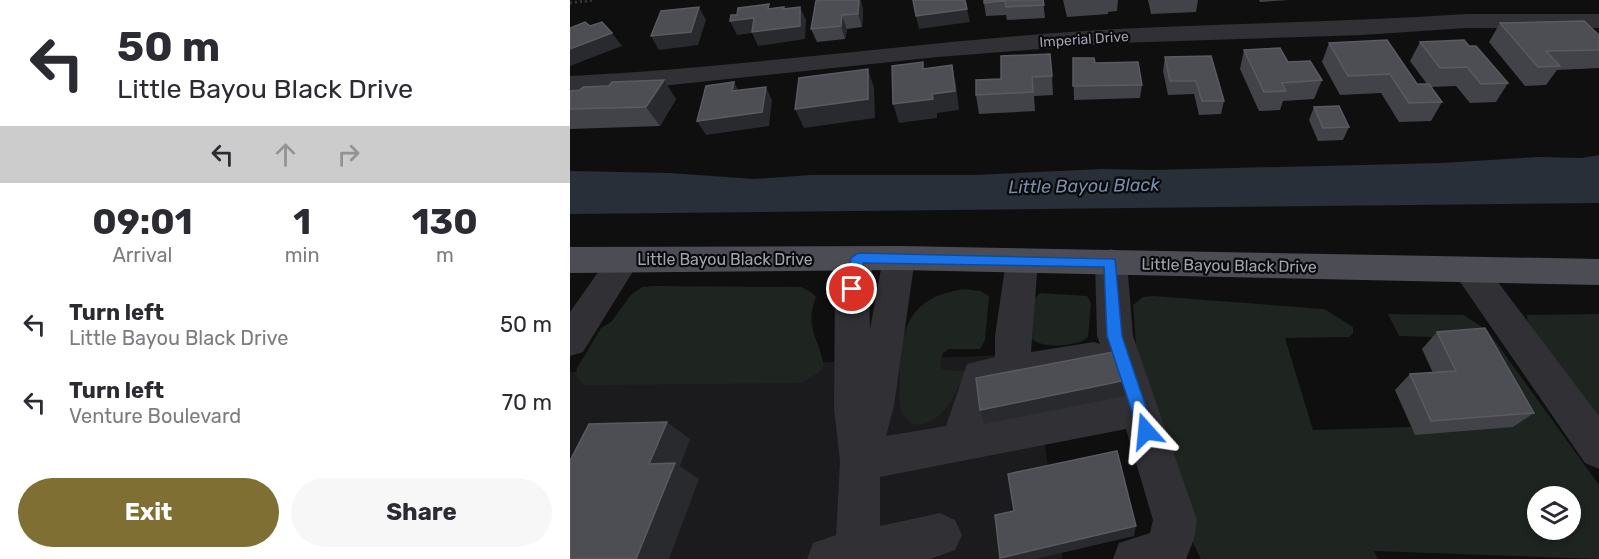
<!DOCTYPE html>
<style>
body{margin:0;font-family:Rubik,sans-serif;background:#f7f7f7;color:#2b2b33;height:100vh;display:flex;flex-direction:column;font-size:22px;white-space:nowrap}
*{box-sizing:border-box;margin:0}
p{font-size:20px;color:#7c7c81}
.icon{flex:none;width:33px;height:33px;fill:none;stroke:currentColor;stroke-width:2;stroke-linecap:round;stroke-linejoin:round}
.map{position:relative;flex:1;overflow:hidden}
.side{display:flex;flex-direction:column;background:#fff;width:570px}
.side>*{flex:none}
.guide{background:#fff;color:#2b2b33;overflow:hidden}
.tools{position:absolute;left:957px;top:486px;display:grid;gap:12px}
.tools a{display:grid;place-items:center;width:54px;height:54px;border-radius:50%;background:#fff;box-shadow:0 3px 9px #0003;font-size:30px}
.pin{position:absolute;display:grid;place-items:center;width:51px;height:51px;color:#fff;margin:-26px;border:3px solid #fff;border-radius:50%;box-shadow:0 2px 6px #0007}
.me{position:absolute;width:66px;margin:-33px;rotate:342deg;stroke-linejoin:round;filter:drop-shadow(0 0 4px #0008)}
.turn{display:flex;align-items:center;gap:21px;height:126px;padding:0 18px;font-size:27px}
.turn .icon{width:78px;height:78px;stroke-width:2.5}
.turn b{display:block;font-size:42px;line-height:51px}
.lanes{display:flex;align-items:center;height:57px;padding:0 18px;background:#0003;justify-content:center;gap:30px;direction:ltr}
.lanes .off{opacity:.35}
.eta{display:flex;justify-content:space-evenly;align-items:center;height:102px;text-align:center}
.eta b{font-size:36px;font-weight:700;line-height:42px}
.cta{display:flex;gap:12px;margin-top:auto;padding:12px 18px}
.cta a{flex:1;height:69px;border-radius:36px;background:#7f6f33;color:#fff;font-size:24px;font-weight:700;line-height:69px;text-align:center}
.cta a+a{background:#f7f7f7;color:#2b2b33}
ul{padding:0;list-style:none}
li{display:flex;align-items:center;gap:18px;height:78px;padding:0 18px}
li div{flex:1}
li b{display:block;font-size:22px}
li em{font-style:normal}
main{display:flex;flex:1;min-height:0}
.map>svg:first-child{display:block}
.built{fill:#1b1b1d}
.green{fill:#1e241f;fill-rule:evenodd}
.water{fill:#292f38}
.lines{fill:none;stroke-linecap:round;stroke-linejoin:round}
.path{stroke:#36373c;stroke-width:3;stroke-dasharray:2 3;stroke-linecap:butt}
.minor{fill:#303035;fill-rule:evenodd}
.major{fill:#4c4d54;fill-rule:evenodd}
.wall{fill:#424348}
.shaded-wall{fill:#292a2d}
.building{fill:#4c4e53;stroke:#5a5b62;stroke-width:1.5}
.route{fill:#1a73e8;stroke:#114b97;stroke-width:1.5}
.labels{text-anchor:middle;stroke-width:4.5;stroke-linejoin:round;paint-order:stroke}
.far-street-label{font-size:14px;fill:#a1a3b0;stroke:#0a0a0b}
.street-label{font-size:16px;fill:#a1a3b0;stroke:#0a0a0b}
.water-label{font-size:18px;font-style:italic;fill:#798caa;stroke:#0a0a0b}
</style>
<main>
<section class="side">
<div class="guide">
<div class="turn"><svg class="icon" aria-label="left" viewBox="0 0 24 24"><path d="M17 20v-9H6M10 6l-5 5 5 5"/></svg><div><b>50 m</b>Little Bayou Black Drive</div></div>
<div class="lanes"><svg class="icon" aria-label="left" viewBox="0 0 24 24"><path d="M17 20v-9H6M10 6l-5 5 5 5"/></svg><svg class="icon off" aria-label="ahead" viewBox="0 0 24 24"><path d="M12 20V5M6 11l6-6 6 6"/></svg><svg class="icon off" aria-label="right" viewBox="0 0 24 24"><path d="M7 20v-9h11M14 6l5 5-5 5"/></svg></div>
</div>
<div class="eta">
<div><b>09:01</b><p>Arrival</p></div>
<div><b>1</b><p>min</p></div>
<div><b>130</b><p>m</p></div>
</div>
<ul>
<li><svg class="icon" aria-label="left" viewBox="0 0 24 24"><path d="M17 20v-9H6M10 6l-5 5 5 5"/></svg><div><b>Turn left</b><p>Little Bayou Black Drive</p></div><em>50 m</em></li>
<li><svg class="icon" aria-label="left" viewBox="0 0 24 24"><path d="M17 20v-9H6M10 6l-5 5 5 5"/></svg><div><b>Turn left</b><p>Venture Boulevard</p></div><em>70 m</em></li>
</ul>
<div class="cta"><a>Exit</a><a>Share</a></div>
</section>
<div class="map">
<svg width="1029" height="559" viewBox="0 0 1029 559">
<rect width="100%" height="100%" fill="#0f0f10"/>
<path class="built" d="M460,354l33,205h-493v-187z"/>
<path class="green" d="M83,286l148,1 10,5 5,5c-12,30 3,41 8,69l-4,6 -19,11 -196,2h-21l-8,-9 1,-8 24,-40 10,-6 20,-27 11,-8z
M395,289l15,2 9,5 -4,44 -5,9h-31l-6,4 -3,10 2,6 25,3c-12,17 -15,36 -34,48 -10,6 -21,7 -28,-3 -8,-9 -5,-25 -5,-36 0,-51 7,-84 65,-92z
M470,293l47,3 4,7 -3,34c-11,10 -45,12 -56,2l2,-39z
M583,296l171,13 29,18v6l-4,4 -64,1 28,92 98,-3 5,8 49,-97 -66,-2 -11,-22 76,1 24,16 111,154v74l-225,-8 4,8h-177l-14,-28 -51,-186 -3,-40 10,-8zM968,496h32v34h-32z
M1029,314v113l-70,-88 -2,-24z"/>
<path class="water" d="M1029,155v48l-1029,11v-43l100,2 84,6 57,-4h164l127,-6 50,1 290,-7 95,-6 45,1z"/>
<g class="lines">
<path class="path" d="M0,3l24,-3"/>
<path class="minor" d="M896,14h133v14h-133l-103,7 -246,8 -179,14 -267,28 -101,5v-14c183,-9 364,-37 547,-47 116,-6 233,-7 349,-15z
M288,246l11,3 5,9 -5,31 1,40 13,-71 5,-9 11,-3 11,3 5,9 -21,148 -8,30 60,-10 21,-62 28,-7v-21l11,-75 5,-9 11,-4 11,4 5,9 -7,91 63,-10 6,2 -3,-8 -2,-74 5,-9 11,-4 11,4 5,9 6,74 64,184 -3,19 -8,20h-73l6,-16 31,-10 3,-13 -27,-91 -246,48v49l60,-13 15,7 7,15 -7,15 -25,9h-123l6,-16 23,-8 4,-74 -6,-53 1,-119 7,-31 5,-9zM537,368l8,27 -128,23 8,-28 6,9 13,5 13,-5 6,-15 61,-10z
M54,247l11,4 5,9 -57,92 -13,4v-44l43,-61z
M900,257l12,4 117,155v53l-14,-6 -127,-184 -4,-9 4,-9z"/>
<path class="major" d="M329,246l700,13v26l-700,-15 -329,3v-26z"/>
</g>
<path class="wall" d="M473,0l2,18 -38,2 -1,-5 -20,1 -2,-13z
M493,0h55l-1,11 -9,1v2l-41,3z
M578,0h50l-2,12 -45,2z
M689,0h30l-29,2z
M246,1l47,8 -1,18 -15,2 -2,10 -28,3 -6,-13z
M930,23l99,12v33l-42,2 -11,15 -21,1 -36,-44z
M850,42l49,4 39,37 -12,19 -26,1 -14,-17 -25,1 11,15 -11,19 -32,1 -18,-29 -41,2 -18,-33 7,-19 88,41h10l-17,-23z
M674,50l44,12 34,18 -8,19 -31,2 -3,9 -21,1 -19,-42z
M595,57l59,44 -3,13 -22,1 -5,-21 -26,1 -5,-24z
M503,58l22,5 47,22 -2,13 -66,2z
M482,76l1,19 -19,1 1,15 -56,3 -3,-19v-15z
M0,91l106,8 -16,27 -90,3z
M744,107l35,20 -6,13 -25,1 -9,-21z
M867,332l97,81 -21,14 -98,8 -20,-45 15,-16 23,-1 -11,-24z"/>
<path class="shaded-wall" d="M289,0h2l2,9 -1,18 -4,-13z
M129,7l7,13 -8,25 -39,5 -8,-14z
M230,7l6,13 -1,19 -47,7 -6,-13 -15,2 -7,-14z
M397,9l3,13 -51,7 -3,-13z
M272,15l5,14 -2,10 -4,-13z
M42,33l10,13 -52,20v-17z
M382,65l4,19 3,26 -22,3v5l-38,5 -6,-19 39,-10z
M298,69l6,19 1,30 -71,10 -9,-19z
M94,80l12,19 -16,27 -14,-19z
M164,82l7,14 -9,-5z
M196,87l6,13 -3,26 -63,9 -9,-14z
M557,380l-2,16 -141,28 -4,-14z
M97,422l23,17 -10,27 19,13 -30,80h-33l13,-95z
M566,526l-2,10 -98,23h-35l-1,-1z"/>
<path class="building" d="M251,0h38l-1,14 -16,1 -1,11 -30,3 5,-28z
M343,0h52l2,9 -51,7z
M414,0h59l1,5 -38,2 -1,-6 -21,2z
M199,4l-1,5 16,-2 -1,2 17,-2v19l-48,6 2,-14 -24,3 1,-6h6l1,-7z
M129,7l-8,25 -40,4 10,-25z
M1014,21l15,14v15l-53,1 14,15 -22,1 -38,-44z
M15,22l5,4 12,-4 10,11 -42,16v-21z
M817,40l30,44h12l13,18 -33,1 -19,-29 -42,2 -19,-33z
M894,40l5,6h7l32,37 -27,1 -14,-17 -27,1 -20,-26z
M710,48l8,14 22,-1 12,19 -40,3 4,8 -22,1 -20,-42z
M480,54l2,22 -20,1 1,15 -57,3v-15l25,-1v-23z
M641,56l13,45h-22l-6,-20h-26l-5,-24z
M503,58h21l1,5 43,-1 4,23 -69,1z
M353,62v7l29,-4 3,26 -23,3 1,5 -40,5 -1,-38z
M298,69v30l-73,10 4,-31z
M94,80l-18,27 -76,2v-18l10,-1 3,-3 26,-1 3,-4z
M164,82l-2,9 34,-4 -4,25 -65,9 9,-35z
M769,106l10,21 -26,1 -9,-21z
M915,328l49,85 -103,8 -21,-47 46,-3 -19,-39z
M548,351l9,29 -147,30 -4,-32z
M97,422l-18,42 26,-1 -39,96h-66v-98l19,-37z
M547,451l19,75 -136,32 -5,-43 19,-4 -6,-37z"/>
<path class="route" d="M288,253l257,6 7,77 32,95 -3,5 -5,3 -6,-3 -33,-100 -3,-69 -241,-4 -4,26 -7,5 -6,-5 5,-31z"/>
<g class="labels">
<g class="far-street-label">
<text transform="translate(514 39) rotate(-4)" y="5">Imperial Drive</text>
</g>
<g class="street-label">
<text x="155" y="265">Little Bayou Black Drive</text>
<text transform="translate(659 265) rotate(1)" y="6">Little Bayou Black Drive</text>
</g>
<g class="water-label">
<text transform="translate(514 186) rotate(-1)" y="6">Little Bayou Black</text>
</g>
</g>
</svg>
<div class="tools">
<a><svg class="icon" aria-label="layers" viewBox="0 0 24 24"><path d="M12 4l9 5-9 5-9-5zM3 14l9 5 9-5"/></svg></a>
</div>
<div class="pin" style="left:282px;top:289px;background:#d93025"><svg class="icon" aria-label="arrive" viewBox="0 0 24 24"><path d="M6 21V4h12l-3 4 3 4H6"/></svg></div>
<svg class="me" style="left:576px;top:431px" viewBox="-20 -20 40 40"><path d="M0-17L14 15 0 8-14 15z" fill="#1a73e8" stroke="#fff" stroke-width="4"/></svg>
</div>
</main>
